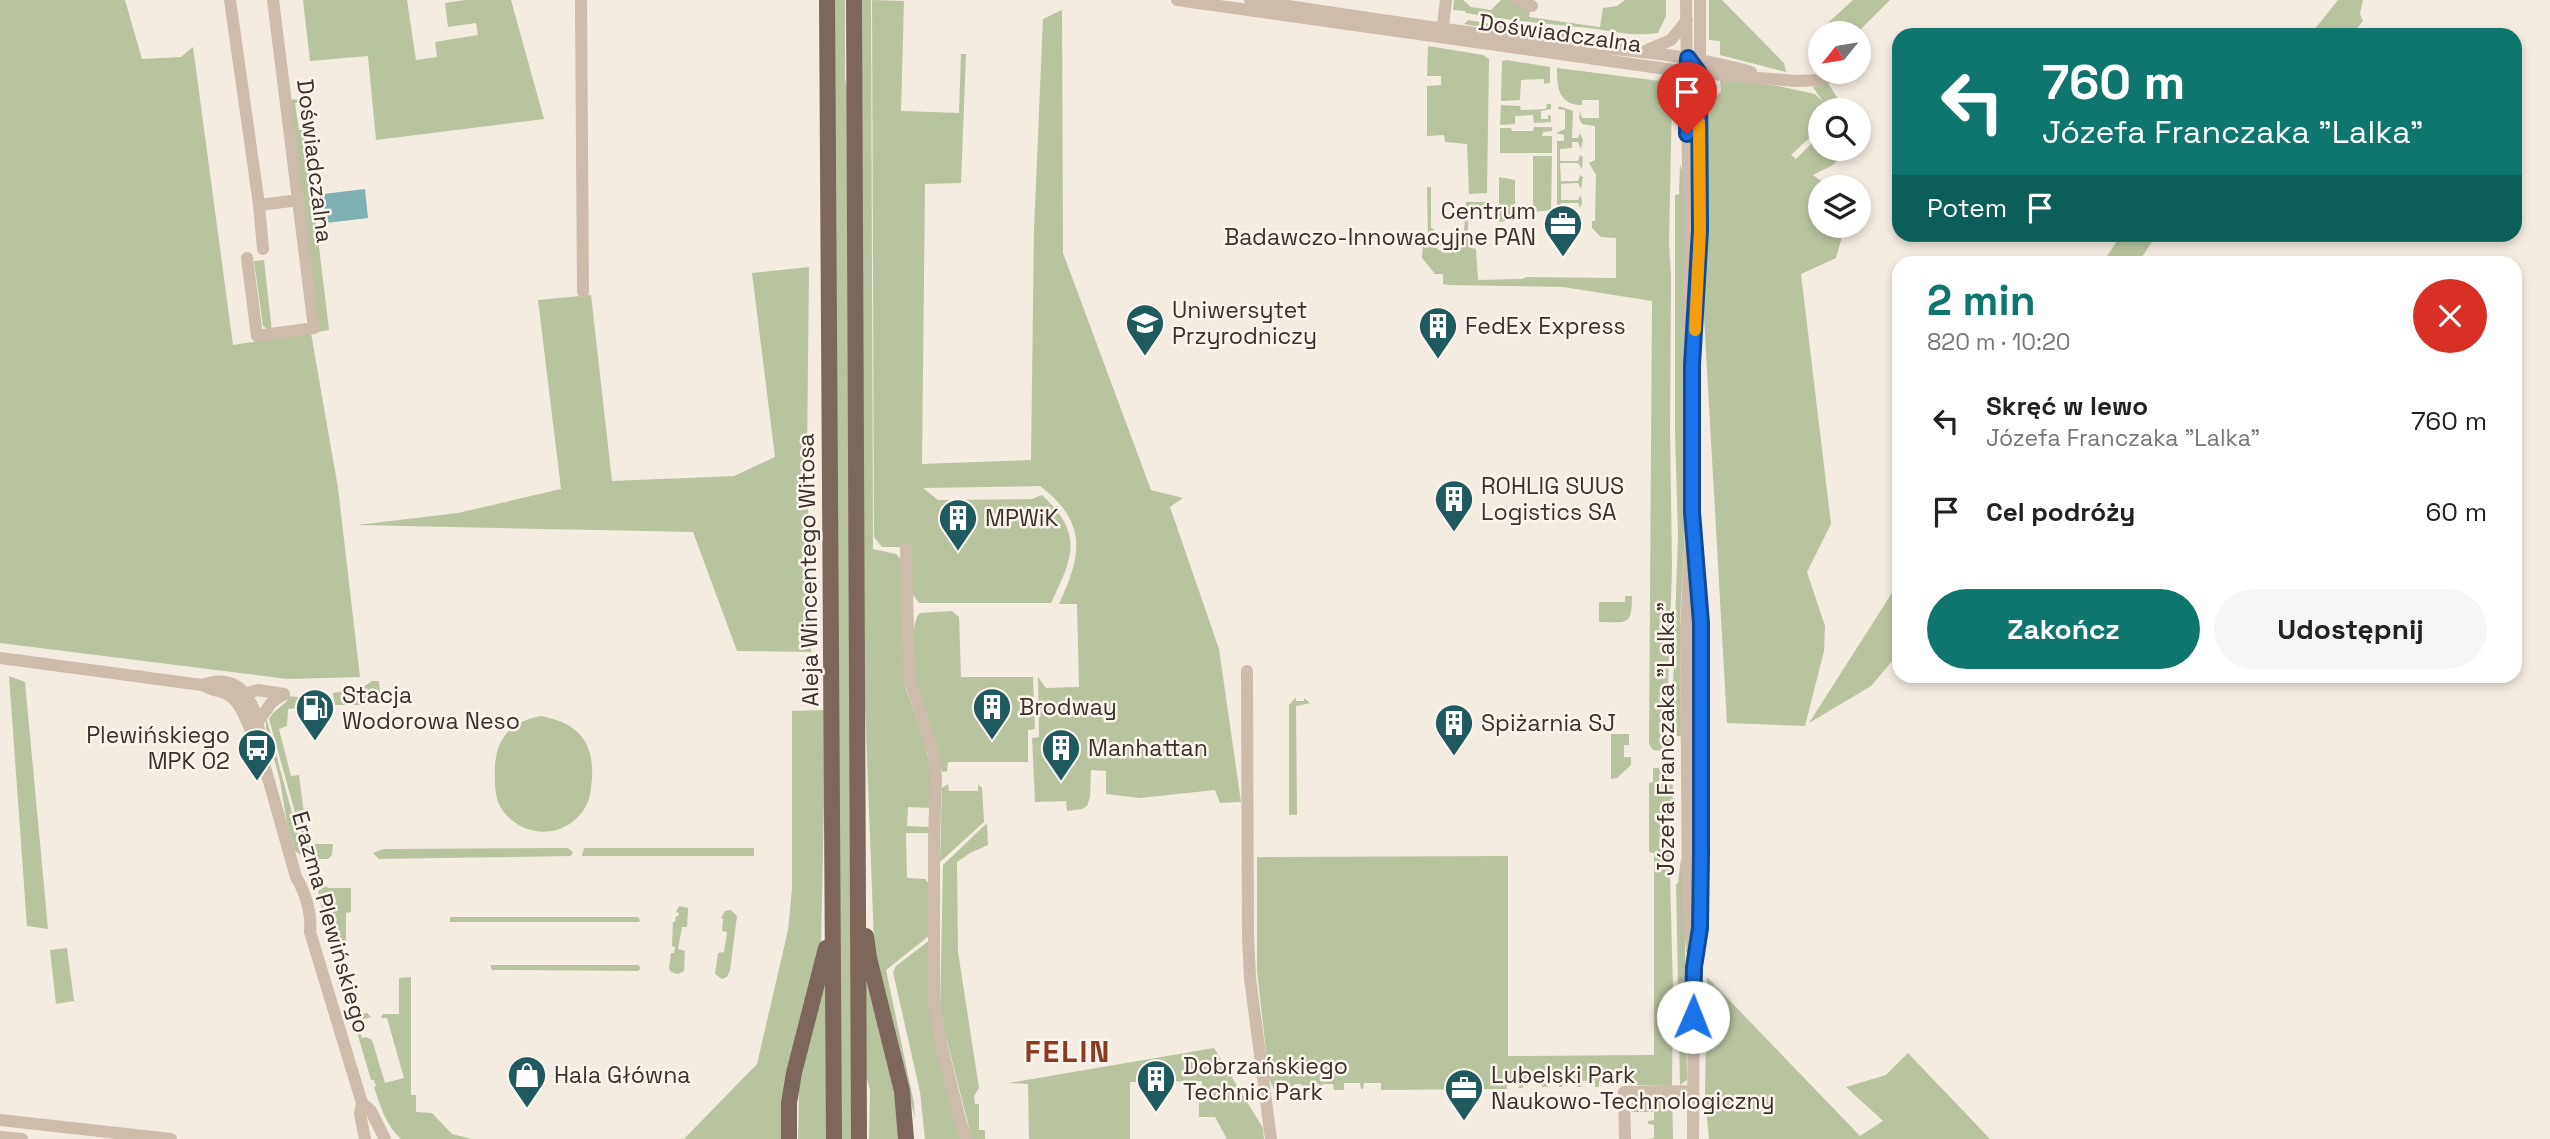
<!DOCTYPE html>
<html lang="pl">
<meta charset="utf-8">
<style>
body{margin:0;font-family:"Space Grotesk",sans-serif;background:#f6f6f6;color:#222;height:100vh;display:flex;flex-direction:column;font-size:26px;white-space:nowrap}
*{box-sizing:border-box;margin:0}
p{font-size:23px;color:#767676}
.icon{flex:none;width:38px;height:38px;fill:none;stroke:currentColor;stroke-width:2;stroke-linecap:round;stroke-linejoin:round}
.map{position:relative;flex:1;overflow:hidden}
.sheet{position:absolute;left:1892px;top:256px;width:630px;height:427px;display:flex;flex-direction:column;background:#fff;border-radius:21px;box-shadow:0 4px 10px #0003}
.sheet>*{flex:none}
.top-card{position:absolute;left:1892px;top:28px;width:630px;height:214px;border-radius:21px;box-shadow:0 4px 10px #0003;background:#0f766e;color:#fff;overflow:hidden}
.needle{width:46px;rotate:240deg}
.controls{position:absolute;left:1808px;top:21px;display:grid;gap:14px}
.controls a{display:grid;place-items:center;width:63px;height:63px;border-radius:50%;background:#fff;box-shadow:0 4px 10px #0003;font-size:35px}
.pin{position:absolute;display:grid;place-items:center;width:60px;height:60px;color:#fff;margin:-72px -30px;border-radius:50% 50% 50% 0;rotate:-45deg;box-shadow:0 0 7px #0007}
.pin .icon{rotate:45deg}
.me{position:absolute;width:77px;margin:-38px;rotate:1deg;stroke-linejoin:round;filter:drop-shadow(0 0 5px #0008)}
.turn{display:flex;align-items:center;gap:24px;height:147px;padding:0 35px;font-size:32px}
.turn .icon{width:91px;height:91px;stroke-width:2.5}
.turn b{display:block;font-size:49px;line-height:60px}
.then{display:flex;align-items:center;height:66px;padding:0 35px;background:#0003;gap:14px;font-size:26px}
.round{display:grid;place-items:center;flex:none;width:74px;height:74px;border-radius:37px;background:#f6f6f6}
.overview{display:flex;align-items:center;justify-content:space-between;height:119px;padding:0 35px}
h1{font-size:42px;font-weight:800;line-height:52px;color:#0f766e}
.action{display:flex;gap:14px;margin-top:auto;padding:14px 35px}
.action a{flex:1;height:80px;border-radius:42px;background:#0f766e;color:#fff;font-size:28px;font-weight:800;line-height:80px;text-align:center}
.action a+a{background:#f6f6f6;color:#222}
ul{padding:0;list-style:none}
li{display:flex;align-items:center;gap:21px;height:91px;padding:0 35px}
li div{flex:1}
li b{display:block;font-size:26px}
li em{font-style:normal}
.map>svg:first-child{display:block}
.green{fill:#b8c4a0}
.water{fill:#7fb0b2}
.lines{fill:none;stroke-linecap:round;stroke-linejoin:round}
.minor{stroke:#cdbbac;stroke-width:12}
.major{stroke:#7d675c;stroke-width:16}
.route-casing{stroke:#114b97;stroke-width:18}
.route{stroke:#1a73e8;stroke-width:12}
.slow{stroke:#f59e0b;stroke-width:12}
.labels{text-anchor:middle;stroke-width:5;stroke-linejoin:round;paint-order:stroke}
.street-label{font-size:23px;fill:#3b302b;stroke:#fbf5ee}
.poi-label{font-size:23px;fill:#3b302b;stroke:#fbf5ee;text-anchor:start}
.district-label{font-size:30px;font-weight:bold;letter-spacing:2px;fill:#8c3b22;stroke:#fbf5ee}
</style>
<div class="map">
<svg width="2550" height="1139" viewBox="0 0 2550 1139">
<rect width="100%" height="100%" fill="#f4ebe1"/>
<path class="green" d="M0,0h125l17,59 39,-2 12,-10 40,298 78,-12 27,155 22,189 -73,2 -287,-36z
M303,0h104l9,60 21,-3 -2,-15 43,-7 -2,-12 -28,4 -3,-24 20,-3h46l33,119 -168,21 -8,-84 -58,5z
M832,0h13v78l5,28 3,1033h-13z
M859,0h12l2,549 23,5 7,8 1,110 2,16 17,50 8,31v39l-23,-1 -1,19 22,1v6h-23l1,45 18,1 5,6v50l-44,35 28,133 1,16 -37,-150 -4,-27 -12,-315z
M872,0l32,1 -3,110 58,2 2,-59h5l-5,129 -36,1 -3,280 109,-4 3,-231 9,-210 19,-9 1,243 88,237 32,8 -13,9 49,142 22,153 -21,1 -5,-13 -75,8 -34,-4v-23l-15,-1 -1,27 -3,9 -5,3 -15,2 -1,-10 -31,1 -3,-64 7,-1 -1,-60 8,11 33,-1 -2,-83h-18c23,-50 29,-81 -19,-118l-117,2 15,12 94,-1 10,-4c42,39 31,62 9,108h-132l-7,-10 -3,-46h-27l-8,-10z
M1454,0h9l8,7 20,3 10,-10h11l18,11 -1,6 71,10 3,-19 14,-2 8,-6h41v16l-8,17c-24,4 -45,-2 -69,-5 -42,-4 -82,-8 -123,-15l-1,-2 -12,-1z
M1709,0h13l62,63 2,9 -66,-17v-14l-11,-1z
M1853,0h37l-33,33h-37v3l-3,-3z
M2338,0h25l-3,14 3,7 -11,14h-42z
M1468,20l65,11 42,1 2,6 -22,2 -91,-16z
M1428,46l55,9 6,4 -2,134 -18,1 -2,-50 -22,-2 -1,-7 -17,1v-50l14,-1v-9h-14z
M1506,60l44,7v16l-6,1v-5l-23,1 -1,20 -19,1 1,-40z
M1557,68l103,13 9,8v7l3,1 -3,146 2,33 -1,154 2,138 -4,121 5,55 -2,5 -7,2 -11,-1 -4,-6 3,-443 -89,-14 -114,-2 -6,-1v-10h-8l-13,-16 1,-14 5,-5 -1,-52h4v41l3,1c-9,21 16,31 29,17l3,-44h21l-1,8 -6,-1 -3,-3 -10,1 2,40 7,2 2,31 43,-1 6,-2 89,1v-40l-15,-1 -9,-9v-7h3l1,-46 -7,-12 6,-3v-34l-13,-2 -3,-6 1,-7 2,7h17v-18h-17v5c-24,0 -25,-18 -25,-37z
M1720,79l58,7 37,8 8,8 -10,-15 15,-4 15,24 -3,3h-20v18l-29,27 5,4 24,-24v14h27l-14,16 -20,10 16,12h-9v39h25l-9,32 -35,16 30,250 -24,48 18,54 -1,25 -19,75 -78,-3 -25,-441 7,-183 7,-2 5,-6z
M299,99l3,2 -7,2 4,27h6l24,200 -11,2 -29,-232z
M1547,104h4v5l-10,2v8h7v-4l3,1v6l-17,1 -1,-8 -18,1v8l-15,1 1,-20 19,1 1,4 25,-1z
M1559,106l14,5 -1,27h6l2,-5 3,7 -2,9 -3,-7h-6v6l-12,1v12h18l2,-6 3,2 -1,12 -4,-6h-18l1,18h17l2,-6 3,2 -2,12 -3,-6 -17,1v16h17l3,-5 1,8 -2,5 -2,-5h-17l-1,4 -3,-1v-65h7v-6l-8,-2 9,-4v-19l-7,-1z
M1534,127h18v4l-9,1 -1,4h10v17h-52v-25h11l1,3h21z
M1533,156h19l-1,54 -18,2z
M1680,164l4,15 2,333 -6,107 1,117h-4l-4,-50 5,-152 -3,-101v-238l4,-1z
M1499,177l16,3v40l-16,2z
M2121,235v-1l35,1 -17,27h-36z
M264,260l8,72 -9,-6 -9,-65z
M809,267l-2,190 4,195 -74,-1 -44,-119 -336,-7 101,-12 103,-24 -23,-189 53,-5 21,186 122,-5 41,-19 -23,-184z
M1899,582v71l-28,33 -62,37z
M1625,596h7c0,31 -5,26 -33,26v-20h26z
M952,611l7,6 2,60h72l2,52 -7,1v32h-80l-1,9 -5,1c-6,-33 -21,-63 -28,-96 -2,-12 -3,-56 6,-63z
M9,676l16,6 23,247 -21,-3z
M372,681h7l2,24h-46l-2,-12 30,-6z
M286,696l24,2 4,9 -26,2 -1,17 -8,3 12,47 8,-1 9,69h25l-1,11 -4,4h-17l-6,-11 -36,-129 4,-6 14,-12z
M1296,697v4h8v-3l6,5 -14,3 1,109h-8v-110z
M826,710l-5,236 -39,193h-98l73,-75 31,-134 4,-41v-178z
M541,716c36,7 53,24 51,62 -1,9 -1,17 -5,26 -17,34 -61,37 -84,7 -6,-8 -8,-19 -8,-30 -2,-36 9,-58 46,-65z
M266,717l38,140 -9,-6 -8,-28 -7,-42 -14,-53z
M1611,734h18v11h-5v12h7v8l-14,13 -6,1z
M1670,762l-1,22 4,1 -2,54 1,37 -2,1 3,113 -1,96 -35,-1 -6,-6 -2,-6h-9v8l-8,5v-6l-13,1v6h-4v-7l-14,1v6h-3l-1,-6h-14l-1,6h-3v-6h-12v6h-5v-6h-19v7h-4l-1,-7h-11v8l-126,1v-7h-17l-1,6h-2l-1,-6h-16v7h-10l-1,-6h-10v6h-4v-6h-8v6l-7,-1 -3,-5h-6l-7,7 -6,-6h-8v5l-5,-11 -12,-109v-113l251,-1v200l146,-1v-202l-5,-1v-69l4,-1v-14h10z
M948,784l1,7h29v-7l4,4 2,34 -44,40 2,-74z
M987,823l1,22 -18,8 -13,9 1,90 21,136 -5,8 1,8h4v26h6v9h-13l-32,-126 3,-148z
M568,848l5,4 -2,4 -192,3 -6,-6 11,-4z
M584,848h170v8h-172z
M1681,858l3,18 3,198v6l-7,5 -4,-201 2,-1z
M326,886l2,2h23v24l-5,1v32l-14,6 -14,-60z
M679,906l9,2 -1,19h-5l-4,22 7,2 -1,20 -6,3 -7,-2 -2,-4 2,-15h3l1,-6 -3,-1 1,-24h2l1,-6h2l1,-3 -3,-1z
M731,910l6,6 -7,54 -3,7 -5,2 -7,-5 3,-21 6,-1 3,-20 -5,-1 1,-12 -2,-1 4,-7z
M450,917h188l2,3 -1,2h-189z
M930,940l31,199h-36l-5,-47 -27,-120 3,-6z
M67,948l7,53 -18,3 -6,-54z
M863,952l34,144 5,43h-33l1,-49 -7,-25z
M490,965h148l3,3 -3,3 -146,-1z
M827,966l2,173h-31l1,-52z
M411,977v118h5v17l16,1 20,21 20,5h-71c-15,-14 -21,-33 -27,-52l2,-1 -2,-6h-3l-19,-65 15,-2 4,4 -15,4 6,17 4,-1 6,3 13,43 19,-5 -17,-60h-6l2,-4h16v-36z
M1707,977l153,159 23,-15 -37,-34 40,-12 22,-22 82,86h-281l-4,-42z
M1214,1048l49,80 1,11h-37l-12,-22h-16v-16h3l-1,-4h-13l2,-7 12,-3v-6l-72,1v57h-101l-1,-55 -19,-1z
M1672,1096l1,43h-25l6,-1v-13l-6,-1v-3l6,-1v-8h-23v-8l5,-6z"/>
<path class="water" d="M365,189l3,29 -42,5 -3,-29z"/>
<g class="lines">
<path class="minor" d="M230,0l29,205 40,-5
M581,0l2,292
M1177,0l511,72 108,9 25,-1 17,-8
M1250,0c96,15 193,30 290,41 71,9 142,11 211,31
M1517,0l15,6
M1686,0l6,512 -6,116 2,280 6,59 -1,172
M1442,34l4,-34
M1647,50l24,-10 16,-20
M1858,58l1,-1
M259,205l4,44
M247,258l10,78 57,-8 -41,-328
M1697,287l3,-57v-230
M1696,545l5,78 -1,305 -4,25
M906,548l3,128 25,79 2,24 -2,61v159l7,44 20,81 6,15
M0,658l202,27c9,5 19,6 27,10 15,9 22,41 31,56
M1247,671l1,266 2,41 21,161
M202,685c47,-17 58,32 59,68l35,124c9,14 16,38 14,55l52,171 -2,11 5,25
M240,695l18,-5 26,4
M257,723l15,-21 12,-8
M362,1103l9,8 14,28
M0,1120l171,19
M0,1137l22,2
M1625,1139l-1,-47 69,-1"/>
<path class="major" d="M827,0l7,1139
M854,0l5,1139
M866,936l3,22 33,133 4,48
M789,1139v-36l5,-30 32,-125"/>
</g>
<g class="lines">
<g class="route-casing">
<path id="route" d="M1687,134l1,-76 11,15 1,157 -8,135v147l9,111v231l-1,74 -6,39 -1,50"/>
</g>
<use href="#route" class="route"/>
<path class="slow" d="M1695,330l5,-100 -1,-108"/>
</g>
<defs>
<g id="office-pin" transform="scale(2.0125)"><path d="M0 17L-7.5 6A9.5 9.5 0 1 1 7.5 6Z" fill="#1f5a5e" stroke="#fbf5ee"/><path d="M-6-3h4V-5.5h4V-3h4V5H-6ZM-1-4.5V-3h2v-1.5ZM-6 0V1H6V0Z" fill="#fff"/></g>
<g id="university-pin" transform="scale(2.0125)"><path d="M0 17L-7.5 6A9.5 9.5 0 1 1 7.5 6Z" fill="#1f5a5e" stroke="#fbf5ee"/><path d="M0-5L7-2L0 1L-7-2ZM-4 1L0 2.5L4 1V4Q0 6-4 4Z" fill="#fff"/></g>
<g id="building-pin" transform="scale(2.0125)"><path d="M0 17L-7.5 6A9.5 9.5 0 1 1 7.5 6Z" fill="#1f5a5e" stroke="#fbf5ee"/><path d="M-4-6H4V6H1V3H-1V6H-4ZM-2.5-4.3h1.7v1.8h-1.7ZM.8-4.3h1.7v1.8H.8ZM-2.5-1h1.7V.8h-1.7ZM.8-1h1.7V.8H.8Z" fill="#fff"/></g>
<g id="fuel-pin" transform="scale(2.0125)"><path d="M0 17L-7.5 6A9.5 9.5 0 1 1 7.5 6Z" fill="#1f5a5e" stroke="#fbf5ee"/><path d="M-5.5-6h7V0h2V4h1.3V-2.5L3-4.5l.8-.8L6-3V5H2.5V1h-1V6h-7ZM-4.2-4.7v3.2H.2V-4.7Z" fill="#fff"/></g>
<g id="bus-pin" transform="scale(2.0125)"><path d="M0 17L-7.5 6A9.5 9.5 0 1 1 7.5 6Z" fill="#1f5a5e" stroke="#fbf5ee"/><path d="M-5-6H5V4H4V6H2V4H-2V6H-4V4H-5ZM-3.5-4V0h7V-4ZM-3.5 1.2v1.5H-2V1.2ZM2 1.2v1.5H3.5V1.2Z" fill="#fff"/></g>
<g id="shop-pin" transform="scale(2.0125)"><path d="M0 17L-7.5 6A9.5 9.5 0 1 1 7.5 6Z" fill="#1f5a5e" stroke="#fbf5ee"/><path d="M-5-2.5h2.3a2.7 3.5 0 0 1 5.4 0H5L5.5 6h-11ZM-1.5-2.5h3a1.5 2.3 0 0 0-3 0Z" fill="#fff"/></g>
</defs>
<g fill-rule="evenodd">
<use href="#office-pin" x="1563" y="224"/>
<use href="#university-pin" x="1145" y="323"/>
<use href="#building-pin" x="1438" y="326"/>
<use href="#building-pin" x="1454" y="499"/>
<use href="#building-pin" x="958" y="518"/>
<use href="#building-pin" x="992" y="707"/>
<use href="#fuel-pin" x="315" y="708"/>
<use href="#building-pin" x="1454" y="723"/>
<use href="#bus-pin" x="257" y="748"/>
<use href="#building-pin" x="1061" y="748"/>
<use href="#shop-pin" x="527" y="1075"/>
<use href="#building-pin" x="1156" y="1079"/>
<use href="#office-pin" x="1464" y="1088"/>
</g>
<g class="labels">
<g class="street-label">
<text transform="translate(1560 33) rotate(8)" y="8">Doświadczalna</text>
<text transform="translate(315 161) rotate(83)" y="8">Doświadczalna</text>
<text transform="translate(808 570) rotate(-91)" y="8">Aleja Wincentego Witosa</text>
<text transform="translate(1666 739) rotate(-90)" y="8">Józefa Franczaka "Lalka"</text>
<text transform="translate(331 922) rotate(74)" y="8">Erazma Plewińskiego</text>
</g>
<g class="poi-label">
<text x="1536" y="219" text-anchor="end">Centrum<tspan x="1536" dy="26">Badawczo-Innowacyjne PAN</tspan></text>
<text x="1172" y="318">Uniwersytet<tspan x="1172" dy="26">Przyrodniczy</tspan></text>
<text x="1465" y="334">FedEx Express</text>
<text x="1481" y="494">ROHLIG SUUS<tspan x="1481" dy="26">Logistics SA</tspan></text>
<text x="985" y="526">MPWiK</text>
<text x="342" y="703">Stacja<tspan x="342" dy="26">Wodorowa Neso</tspan></text>
<text x="1019" y="715">Brodway</text>
<text x="1481" y="731">Spiżarnia SJ</text>
<text x="230" y="743" text-anchor="end">Plewińskiego<tspan x="230" dy="26">MPK 02</tspan></text>
<text x="1088" y="756">Manhattan</text>
<text x="1183" y="1074">Dobrzańskiego<tspan x="1183" dy="26">Technic Park</tspan></text>
<text x="554" y="1083">Hala Główna</text>
<text x="1491" y="1083">Lubelski Park<tspan x="1491" dy="26">Naukowo-Technologiczny</tspan></text>
</g>
<g class="district-label">
<text x="1068" y="1062">FELIN</text>
</g>
</g>
</svg>
<div class="controls">
<a><svg class="needle" viewBox="-14 -14 28 28"><path d="M0-13l5 13h-10z" fill="#e53935"/><path d="M0 13l5-13h-10z" fill="#767676"/></svg></a>
<a><svg class="icon" aria-label="search" viewBox="0 0 24 24"><circle cx="10" cy="10" r="6"/><path d="M15 15l6 6"/></svg></a>
<a><svg class="icon" aria-label="layers" viewBox="0 0 24 24"><path d="M12 4l9 5-9 5-9-5zM3 14l9 5 9-5"/></svg></a>
</div>
<div class="pin" style="left:1687px;top:134px;background:#d93025"><svg class="icon" aria-label="arrive" viewBox="0 0 24 24"><path d="M6 21V4h12l-3 4 3 4H6"/></svg></div>
<svg class="me" style="left:1693px;top:1017px" viewBox="-20 -20 40 40"><circle r="19" fill="#fff"/><path d="M0-13L10 11 0 6-10 11z" fill="#1a73e8"/></svg>
<div class="top-card">
<div class="turn"><svg class="icon" aria-label="left" viewBox="0 0 24 24"><path d="M17 20v-9H6M10 6l-5 5 5 5"/></svg><div><b>760 m</b>Józefa Franczaka &quot;Lalka&quot;</div></div>
<div class="then">Potem<svg class="icon" aria-label="arrive" viewBox="0 0 24 24"><path d="M6 21V4h12l-3 4 3 4H6"/></svg></div>
</div>
<section class="sheet">
<div class="overview"><div><h1>2 min</h1><p>820 m · 10:20</p></div><a class="round" style="background:#d93025;color:#fff"><svg class="icon" aria-label="close" viewBox="0 0 24 24"><path d="M6 6l12 12M18 6L6 18"/></svg></a></div>
<ul>
<li><svg class="icon" aria-label="left" viewBox="0 0 24 24"><path d="M17 20v-9H6M10 6l-5 5 5 5"/></svg><div><b>Skręć w lewo</b><p>Józefa Franczaka &quot;Lalka&quot;</p></div><em>760 m</em></li>
<li><svg class="icon" aria-label="arrive" viewBox="0 0 24 24"><path d="M6 21V4h12l-3 4 3 4H6"/></svg><div><b>Cel podróży</b></div><em>60 m</em></li>
</ul>
<div class="action"><a>Zakończ</a><a>Udostępnij</a></div>
</section>
</div>
